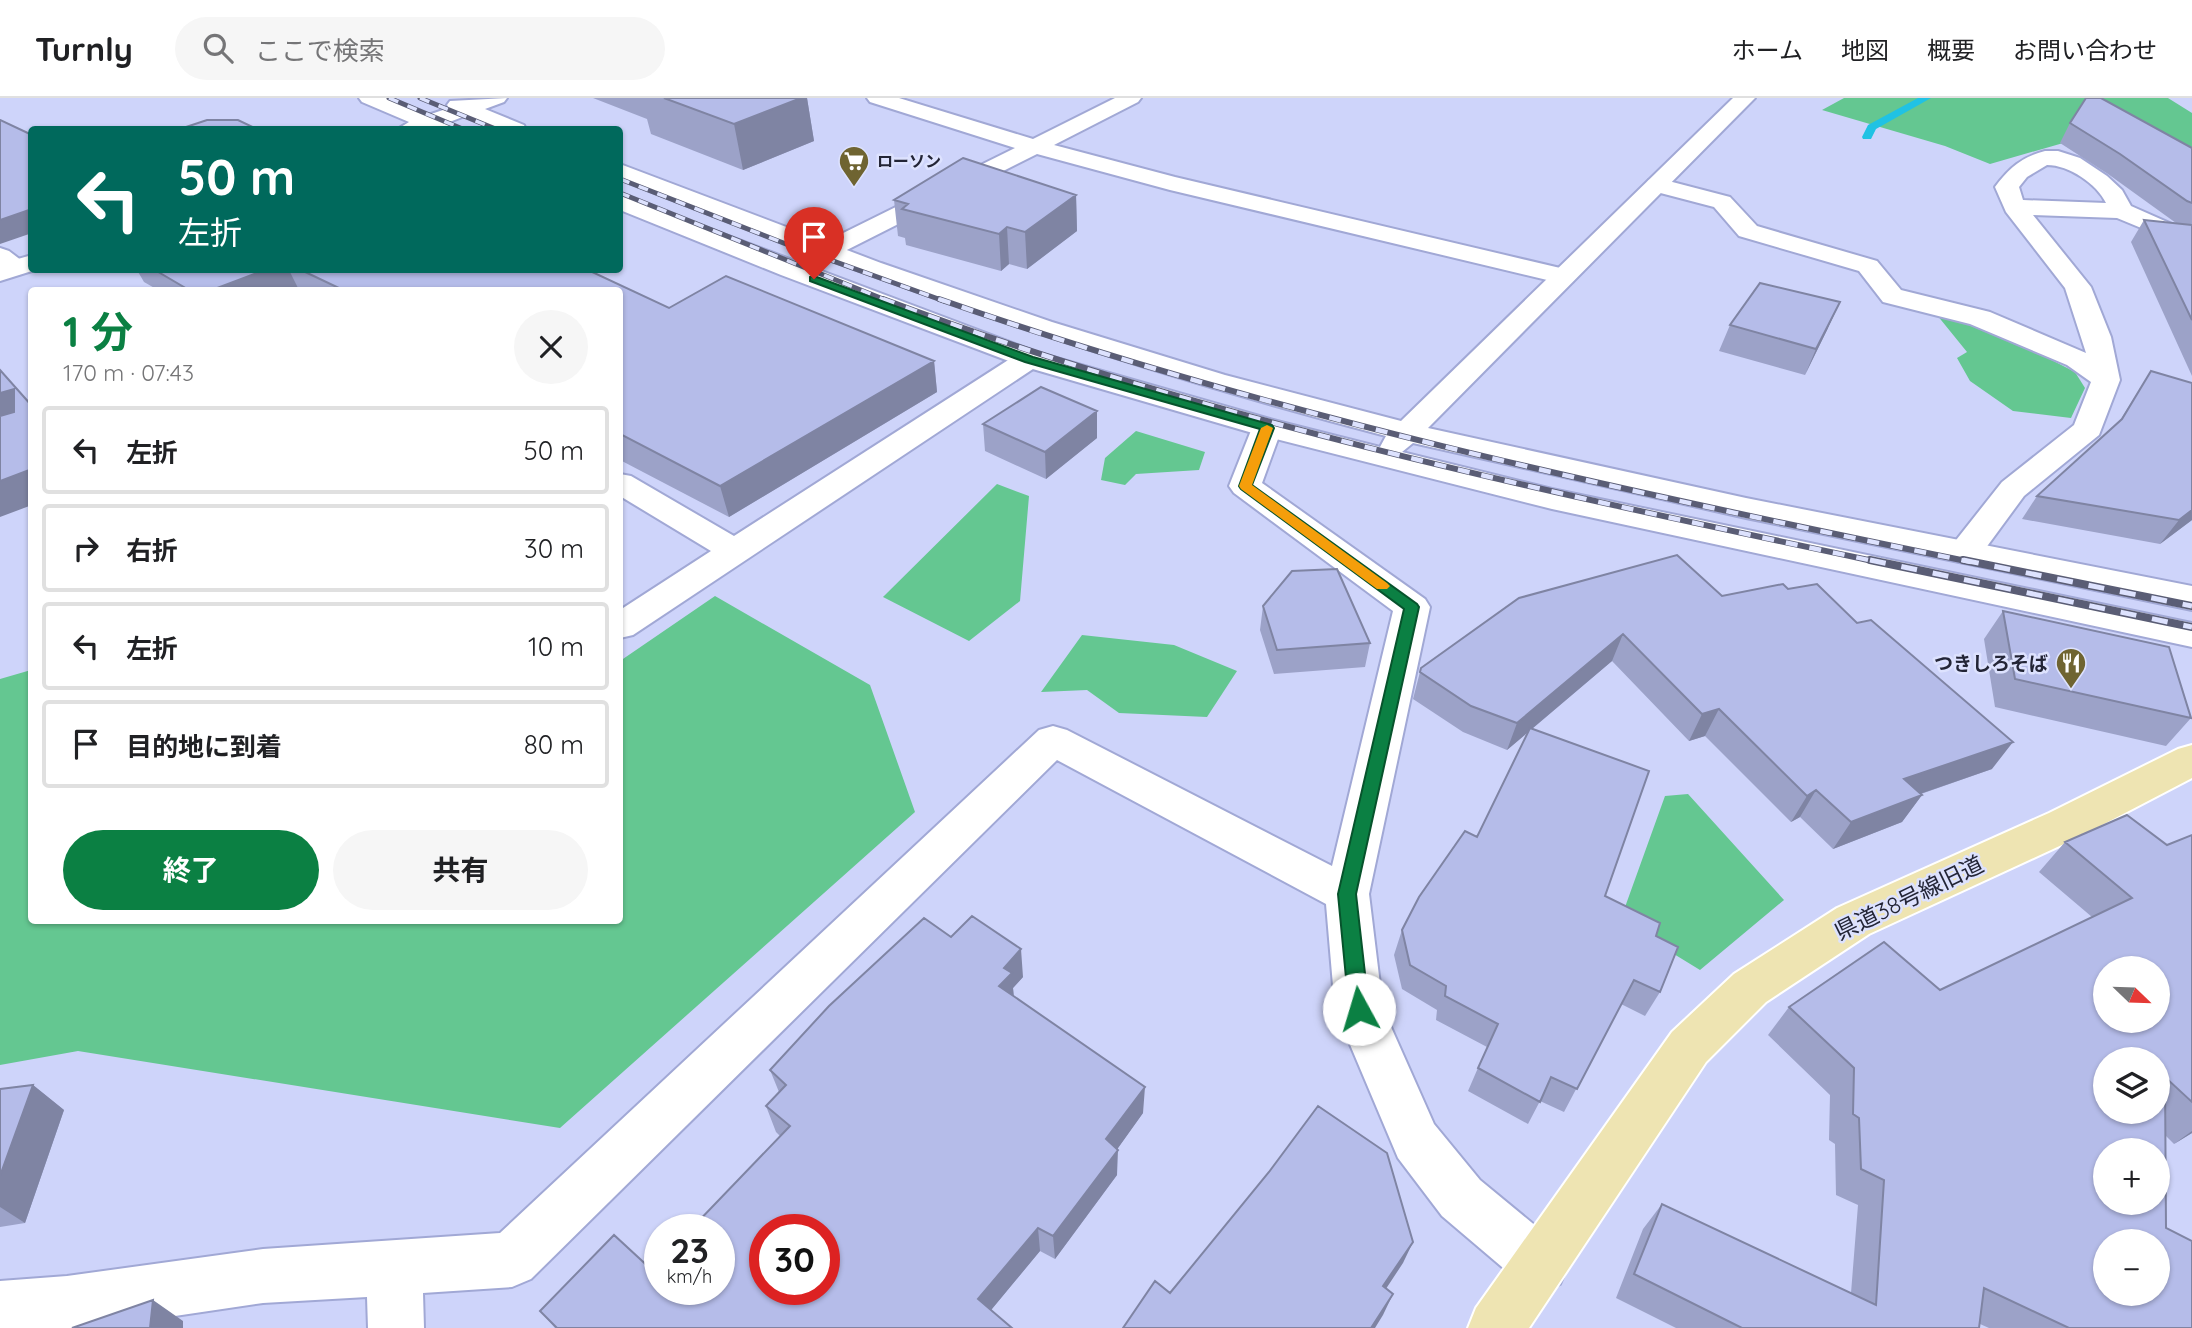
<!DOCTYPE html>
<html lang="ja">
<meta charset="utf-8">
<style>
body{margin:0;font-family:Quicksand,"Noto Sans JP",sans-serif;background:#f6f6f6;color:#202124;height:100vh;display:flex;flex-direction:column;font-size:26px;white-space:nowrap}
*{box-sizing:border-box;margin:0}
p{font-size:23px;color:#757577}
.icon{flex:none;width:38px;height:38px;fill:none;stroke:currentColor;stroke-width:2;stroke-linecap:round;stroke-linejoin:round}
.map{position:relative;flex:1;overflow:hidden}
.side{position:absolute;left:28px;top:189px;width:595px;height:637px;display:flex;flex-direction:column;background:#fff;border-radius:7px;box-shadow:0 2px 5px #0004}
.side>*{flex:none}
.banner{position:absolute;left:28px;top:28px;width:595px;height:147px;border-radius:7px;box-shadow:0 2px 5px #0004;background:#00695c;color:#fff;overflow:hidden}
.needle{width:46px;rotate:113deg}
.controls{position:absolute;left:2093px;top:858px;display:grid;gap:14px}
.controls a{display:grid;place-items:center;width:77px;height:77px;border-radius:50%;background:#fff;box-shadow:0 2px 5px #0004;font-size:35px}
.speed{position:absolute;left:644px;top:1116px;display:flex;gap:14px;font-size:35px;font-weight:700;text-align:center}
.speed>*{display:grid;place-content:center;width:91px;height:91px;border-radius:50%;background:#fff;box-shadow:0 2px 5px #0004;line-height:1}
.speed small{font-size:18px;font-weight:400}
.speed .limit{border:10px solid #d22;background:#fff;color:#111}
.pin{position:absolute;display:grid;place-items:center;width:60px;height:60px;color:#fff;margin:-72px -30px;border-radius:50% 50% 50% 0;rotate:-45deg;box-shadow:0 0 7px #0007}
.pin .icon{rotate:45deg}
.me{position:absolute;width:77px;margin:-38px;rotate:354deg;stroke-linejoin:round;filter:drop-shadow(0 0 5px #0008)}
.turn{display:flex;align-items:center;gap:24px;height:147px;padding:0 35px;font-size:32px}
.turn .icon{width:91px;height:91px;stroke-width:2.5}
.turn b{display:block;font-size:49px;line-height:60px}
.round{display:grid;place-items:center;flex:none;width:74px;height:74px;border-radius:37px;background:#f6f6f6}
.overview{display:flex;align-items:center;justify-content:space-between;height:119px;padding:0 35px}
h1{font-size:42px;font-weight:700;line-height:52px;color:#0b8043}
.action{display:flex;gap:14px;margin-top:auto;padding:14px 35px}
.action a{flex:1;height:80px;border-radius:42px;background:#0b8043;color:#fff;font-size:28px;font-weight:700;line-height:80px;text-align:center}
.action a+a{background:#f6f6f6;color:#202124}
ul{padding:0;list-style:none}
li{display:flex;align-items:center;gap:21px;height:88px;margin:0 14px 10px;padding:0 21px;border:4px solid #e0e0e0;border-radius:7px}
li div{flex:1}
li b{display:block;font-size:26px}
li em{font-style:normal}
header{display:flex;align-items:center;gap:42px;box-sizing:border-box;height:98px;padding:0 35px;background:#fff;border-bottom:2px solid #e0e0e0}
header strong{font-size:33px}
nav{display:flex;gap:38px;margin-inline-start:auto;font-size:24px}
.search{width:490px;height:63px;background:#f6f6f6;display:flex;align-items:center;gap:18px;box-sizing:border-box;padding:0 24px;border-radius:38px;color:#757577;font-size:26px}
.map>svg:first-child{display:block}
.green{fill:#64c791}
.lines{fill:none;stroke-linecap:round;stroke-linejoin:round}
.stream{fill:#20c2e4;fill-rule:evenodd}
.minor-casing{stroke:#a1a8d5;stroke-width:4}
.tertiary-casing{stroke:#a1a8d5;stroke-width:4}
.primary-casing{stroke:#fff;stroke-width:4}
.minor{fill:#fff;fill-rule:evenodd}
.tertiary{fill:#fff;fill-rule:evenodd}
.primary{fill:#eee4b2;fill-rule:evenodd}
.rail-far2-casing{stroke:#5a5d75;stroke-width:5}
.rail-far1-casing{stroke:#5a5d75;stroke-width:6}
.rail-casing{stroke:#5a5d75;stroke-width:8}
.rail-far2{stroke:#dde2fe;stroke-width:3.5;stroke-dasharray:10;stroke-linecap:butt}
.rail-far1{stroke:#dde2fe;stroke-width:4.5;stroke-dasharray:12;stroke-linecap:butt}
.rail{stroke:#dde2fe;stroke-width:5;stroke-dasharray:16;stroke-linecap:butt}
.wall{fill:#9ca2c8}
.shaded-wall{fill:#7f84a3}
.building{fill:#b5bce9;stroke:#7f84a3;stroke-width:2;fill-rule:evenodd}
.route{fill:#0b8043;stroke:#07532c;stroke-width:2}
.slow{fill:#f59e0b}
.labels{text-anchor:middle;stroke-width:5;stroke-linejoin:round;paint-order:stroke}
.far-poi-label{font-size:16px;font-weight:bold;fill:#232536;stroke:#dde2fe;text-anchor:start}
.poi-label{font-size:19px;font-weight:bold;fill:#232536;stroke:#dde2fe;text-anchor:end}
.near-street-label{font-size:23px;fill:#232536;stroke:#dde2fe}
</style>
<header>
<strong>Turnly</strong>
<div class="search"><svg class="icon" aria-label="search" viewBox="0 0 24 24"><circle cx="10" cy="10" r="6"/><path d="M15 15l6 6"/></svg>ここで検索</div>
<nav><a>ホーム</a><a>地図</a><a>概要</a><a>お問い合わせ</a></nav>
</header>
<div class="map">
<svg width="2192" height="1230" viewBox="0 0 2192 1230">
<rect width="100%" height="100%" fill="#ced4fa"/>
<path class="green" d="M1844,0h324l24,15v56l-108,-32 -94,27 -45,-18 -123,-36z
M1937,217l33,6 50,23 55,28 10,16 -14,30 -58,-7 -43,-30 -13,-23 10,-6z
M1136,333l69,21 -6,18 -63,4 -11,11 -24,-5 4,-22z
M997,386l32,12 -9,105 -51,40 -86,-44z
M715,498l155,89 45,127 -355,316 -482,-77 -78,14v-386l31,-9 1,250h588v-259z
M1082,537l92,10 63,26 -30,46 -88,-4 -32,-23 -46,2z
M1688,696l96,106 -84,70 -80,-49 45,-125z"/>
<g class="lines">
<path class="stream" d="M1918,0h13l-55,31 -5,10h-8l-1,-2 6,-12z"/>
<g class="minor-casing">
<path id="minor" d="M867,0h32l134,41 82,-41h26l-3,4 -84,43 121,32 398,94 4,5 -4,5 -9,3 -394,-94 -133,-36 -204,103 -9,3 -9,-3 -4,-5 4,-5 200,-99 -145,-46z
M2045,53h13l22,7 27,18 15,14 9,16 61,27v16l-75,-31 -84,-3 58,72 20,50 9,43 -21,55 -75,61 -47,64 -12,3 -12,-3 -5,-8 5,-8 49,-62 72,-57 17,-43 -24,-17 -97,-41 -87,-22 -24,-31 -120,-35 -25,-29 -65,-17 -4,-5 4,-5 8,-2 73,19 27,29 120,35 24,29 89,22 96,41 -21,-65 -59,-76 -11,-25c14,-19 27,-30 50,-36zM2047,67c22,0 50,19 59,38l-83,-3 -4,-13 8,-10z
M0,150l9,3 21,16 -4,5 -9,3 -17,-8z
M1029,253l10,2 4,6 -4,6 -406,270 -13,3v-28l91,-59 -91,-55v-22l11,2 103,60 285,-183z
M1267,321l11,3 4,6 -20,55 163,116 5,8 -61,287 14,115 51,115 46,56 80,66 8,19 -8,19 -19,8 -19,-8 -80,-68 -44,-58 -63,-149 -9,-105 -269,-144 -526,519 -19,8 -89,6 1,35h-56l-1,-31 -104,6 -169,25h-94v-47l67,-5 196,-27 237,-16 539,-503 14,-4 14,4 265,136 61,-255 -159,-118 -5,-7 23,-58 4,-6z"/>
</g>
<g class="tertiary-casing">
<path id="tertiary" d="M359,0h28l41,17 21,-7 -2,-3 3,-4 57,-3 -3,4 -19,7 39,16 2,5h-29l-32,-14 -18,7 3,4 -2,3h-52l13,-8 -47,-20z
M1733,0h22l-327,330 318,70 446,88v24l-446,-92 -333,-75 -11,9 150,37 640,134v24l-640,-138 -296,-75 -237,-69 -238,-90 -161,-65v-15l419,158 238,68 103,26 6,-11c-262,-68 -516,-156 -766,-257v-15l261,99 171,59 173,53 176,46z
M32,157v15h3l-35,11v-17z"/>
</g>
<g class="primary-casing">
<path id="primary" d="M2192,647v33l-113,59 -210,97 -103,68 -60,60 -177,266h-61l8,-20 196,-276 62,-58 103,-66 212,-95 129,-64z"/>
</g>
<use href="#minor" class="minor"/>
<use href="#tertiary" class="tertiary"/>
<use href="#primary" class="primary"/>
<g class="rail-far2-casing">
<path id="rail-far2" d="M389,0l76,32
M420,0l78,32
M620,81l166,65 158,57
M620,95l268,108"/>
</g>
<g class="rail-far1-casing">
<path id="rail-far1" d="M883,201c321,121 660,192 995,263
M939,201c336,118 684,192 1032,263"/>
</g>
<g class="rail-casing">
<path id="rail" d="M1870,462l322,67
M1963,462l229,46"/>
</g>
<use href="#rail-far2" class="rail-far2"/>
<use href="#rail-far1" class="rail-far1"/>
<use href="#rail" class="rail"/>
</g>
<path class="wall" d="M593,0h214l7,43 -71,29 -92,-36 -4,-15z
M2070,25l122,25v228l-61,-134 13,-22 32,3 -68,-49 -48,-31z
M1076,97l1,36 -50,38 -18,-5 -8,7 -95,-26 -1,-7 -7,-2 -4,-36z
M137,172h451l81,38 265,53 3,31 -208,125 -109,-57v-170h-462l-14,-8z
M1730,227l98,3 -23,47 -86,-24z
M2151,273l41,12v137l-32,24 -138,-25 15,-23 82,-74z
M1097,313v27l-51,41 -61,-28 -2,-27z
M1722,498l270,173 -71,25 1,1 -20,27 -69,27 -33,-32 -9,5 -86,-86 -16,5 -77,-80 -80,68 73,167 51,40 4,56 -15,24 -24,-12 -57,108 -24,-11 -12,23 -60,-33 19,-44 -51,-27 1,-10 -35,-21 -8,-34 8,-25 75,-93 51,-105 -21,18 -44,-18 -50,-33 8,-31z
M1263,508l107,37 -5,24 -91,7 -14,-44z
M2003,513l188,107 -25,28 -171,-39 -11,-68z
M2192,737v298l-18,11 -8,-8v92l26,100h-203l-9,-4 -1,4h-303l-60,-30 27,-69 19,-25 189,89 7,-88 -22,-10 -1,-51 -6,-4 1,-45 -62,-60 21,-28 151,-17 152,-73 -53,-45 26,-30 102,3z
M951,839l72,40 -10,11 1,8 129,117 -26,36v26l-62,84 -15,-8 -49,59 21,18h-457l-15,-17 112,-41 128,-134 -4,-4 -10,-26 13,-14 -9,-22z
M33,987l31,25 -39,113 -25,4v-138z"/>
<path class="shaded-wall" d="M801,0h6l7,43 -71,29 -9,-46z
M1076,97l1,36 -50,38 -2,-37z
M32,111v24l-32,11v-24z
M1007,129l2,37 -8,7 -2,-37z
M265,172h24l10,20h-87z
M1840,204l-12,26 -23,47 11,-26z
M934,263l3,31 -208,125 -9,-31z
M14,291l18,25 -32,13v-34z
M1097,313v27l-51,41 -1,-27z
M32,371v36l-32,12v-36z
M2192,412v10l-32,24 19,-24z
M1623,536l-11,27 -105,89 10,-27z
M1719,611l-14,27 -16,5 13,-27z
M2013,644l-21,27 -107,37 19,-27z
M1816,692l-16,27 -9,5 16,-26z
M1922,697l-20,27 -69,27 18,-27z
M1021,851l2,28 -10,11 1,13 -15,-15 5,-18z
M33,987l31,25 -39,113 -25,-16v-31z
M1145,989l-2,26 -37,52v-26z
M2192,1033v2l-18,11z
M1118,1052l-1,25 -62,84 -2,-23z
M1038,1130l2,23 -58,70 -4,-22z
M1413,1144l-10,21 -29,44 9,-21z
M1393,1196l-10,21 -8,13h-4z
M153,1202l30,21v7h-33z"/>
<path class="building" d="M664,0h137l-67,26z
M2086,0h15l91,50v55l-5,-2 -67,-47 -50,-31z
M0,22l32,15v74l-32,11z
M207,22h31l21,10h-82z
M963,60l113,37 -51,37 -18,-5 -8,7 -97,-25 6,-5 -14,-4z
M2144,122l48,5v95z
M155,172h110l-53,20h-23z
M301,172h287l81,38 57,-32 208,85 -214,125 -100,-52v-144h-277z
M1760,185l80,19 -24,47 -86,-24z
M0,272l32,36v63l-32,12v-65l14,-4v-23l-14,4z
M2151,273l41,12v127l-13,10 -142,-24 85,-77z
M1041,289l56,24 -52,41 -62,-28z
M1677,457l45,41 61,-12 5,5 29,-5 40,39 14,-3 142,122 -109,37 18,16 -71,27 -35,-32 -9,6 -88,-87 -17,5 -79,-80 -106,89 -46,-17 -51,-34 1,-4 98,-70z
M1337,471l33,74 -93,7 -14,-44 29,-35z
M2003,513l166,36 22,71 -176,-39z
M1530,630l119,43 -44,125 55,27 -4,13 22,11 -18,45 -26,-12 -57,109 -26,-12 -11,25 -62,-34 20,-44 -53,-28 1,-10 -36,-21 -8,-35 17,-33 46,-66 12,6z
M2127,717l40,30 25,-10v267l-27,-25 1,151 26,13v87h-123l-85,-40 -5,40h-237l-108,-54 28,-70 214,101 8,-125 -23,-11 -2,-51 -6,-4 1,-46 -65,-61 95,-65 56,48 192,-92 -67,-56zM2105,870h53v52h-53zM2105,961h53v52h-53zM2105,1052h53v52h-53zM2105,1143h53v52h-53z
M972,818l49,33 -17,19 8,5 -13,13 146,101 -39,52 12,11 -65,86 -15,-8 -60,71 34,29h-455l-17,-17 74,-76 38,35 8,-9v29h59v-60h-29l100,-104 -24,-20 20,-21 -16,-15 59,-64 95,-88 27,19zM765,1132h59v60h-59z
M33,987l-33,91v-87z
M1318,1008l69,47 26,89 -30,44 10,8 -22,34h-248l32,-47 15,12 99,-121z
M153,1202l-3,28h-78z"/>
<path class="route" d="M814,178l219,81 239,68 2,3 -22,57 165,119 2,3 -63,287 13,115 -3,6 -7,3 -7,-3 -3,-6 -11,-115 66,-285 -163,-120 -2,-3 21,-57 -235,-67 -215,-81v-4z"/>
<path class="slow" d="M1267,327l6,3 -21,57 135,98 3,3 -3,3h-10l-136,-100 -2,-3 22,-58z"/>
<defs>
<g id="supermarket-pin" transform="scale(1.575)"><path d="M0 17L-7.5 6A9.5 9.5 0 1 1 7.5 6Z" fill="#6f6431" stroke="#dde2fe"/><path d="M-6-5.5h2.5l.6 2H6L4.5 2H-2.5L-4.4-4H-6ZM-1.5 3.2a1.3 1.3 0 1 0 .1 0ZM3 3.2a1.3 1.3 0 1 0 .1 0Z" fill="#fff"/></g>
<g id="restaurant-pin" transform="scale(1.575)"><path d="M0 17L-7.5 6A9.5 9.5 0 1 1 7.5 6Z" fill="#6f6431" stroke="#dde2fe"/><path d="M-5-6h1v4h1v-4h1v4h1v-4h1v5L-1.5 .5V6h-2V.5L-5-1ZM5-6V6H3V1.5H1.5Q1.5-4 5-6Z" fill="#fff"/></g>
</defs>
<g fill-rule="evenodd">
<use href="#supermarket-pin" x="854" y="63"/>
<use href="#restaurant-pin" x="2071" y="565"/>
</g>
<g class="labels">
<g class="far-poi-label">
<text x="877" y="69">ローソン</text>
</g>
<g class="poi-label">
<text x="2048" y="572">つきしろそば</text>
</g>
<g class="near-street-label">
<text transform="translate(1909 800) rotate(-26)" y="8">県道38号線旧道</text>
</g>
</g>
</svg>
<div class="controls">
<a><svg class="needle" viewBox="-14 -14 28 28"><path d="M0-13l5 13h-10z" fill="#e53935"/><path d="M0 13l5-13h-10z" fill="#757577"/></svg></a>
<a><svg class="icon" aria-label="layers" viewBox="0 0 24 24"><path d="M12 4l9 5-9 5-9-5zM3 14l9 5 9-5"/></svg></a>
<a>+</a>
<a>−</a>
</div>
<div class="speed"><div>23<small>km/h</small></div><div class="limit">30</div></div>
<div class="pin" style="left:814px;top:181px;background:#d93025"><svg class="icon" aria-label="arrive" viewBox="0 0 24 24"><path d="M6 21V4h12l-3 4 3 4H6"/></svg></div>
<svg class="me" style="left:1359px;top:911px" viewBox="-20 -20 40 40"><circle r="19" fill="#fff"/><path d="M0-13L10 11 0 6-10 11z" fill="#0b8043"/></svg>
<div class="banner">
<div class="turn"><svg class="icon" aria-label="left" viewBox="0 0 24 24"><path d="M17 20v-9H6M10 6l-5 5 5 5"/></svg><div><b>50 m</b>左折</div></div>
</div>
<section class="side">
<div class="overview"><div><h1>1 分</h1><p>170 m · 07:43</p></div><a class="round"><svg class="icon" aria-label="close" viewBox="0 0 24 24"><path d="M6 6l12 12M18 6L6 18"/></svg></a></div>
<ul>
<li><svg class="icon" aria-label="left" viewBox="0 0 24 24"><path d="M17 20v-9H6M10 6l-5 5 5 5"/></svg><div><b>左折</b></div><em>50 m</em></li>
<li><svg class="icon" aria-label="right" viewBox="0 0 24 24"><path d="M7 20v-9h11M14 6l5 5-5 5"/></svg><div><b>右折</b></div><em>30 m</em></li>
<li><svg class="icon" aria-label="left" viewBox="0 0 24 24"><path d="M17 20v-9H6M10 6l-5 5 5 5"/></svg><div><b>左折</b></div><em>10 m</em></li>
<li><svg class="icon" aria-label="arrive" viewBox="0 0 24 24"><path d="M6 21V4h12l-3 4 3 4H6"/></svg><div><b>目的地に到着</b></div><em>80 m</em></li>
</ul>
<div class="action"><a>終了</a><a>共有</a></div>
</section>
</div>
